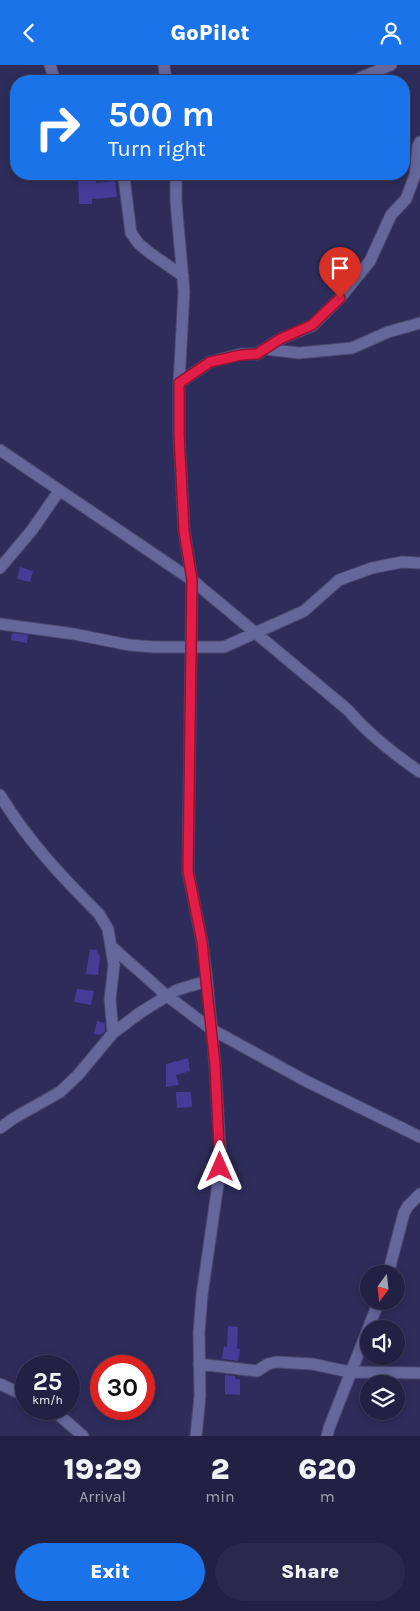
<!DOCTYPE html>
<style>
body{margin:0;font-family:Karla,sans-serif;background:#2a294b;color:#f1f3f6;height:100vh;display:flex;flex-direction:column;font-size:19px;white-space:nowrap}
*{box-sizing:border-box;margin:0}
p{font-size:16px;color:#a2a3b2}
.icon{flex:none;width:28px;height:28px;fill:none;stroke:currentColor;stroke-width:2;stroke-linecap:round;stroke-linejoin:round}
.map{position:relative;height:1371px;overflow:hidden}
.sheet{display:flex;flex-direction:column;background:#222144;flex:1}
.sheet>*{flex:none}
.hud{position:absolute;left:10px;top:10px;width:400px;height:105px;border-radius:20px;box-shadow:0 2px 8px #0003,0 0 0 1px #3f3e5d;background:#1a73e8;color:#fff;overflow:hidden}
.needle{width:32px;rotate:195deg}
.controls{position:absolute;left:360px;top:1200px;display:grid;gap:10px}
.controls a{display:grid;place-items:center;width:45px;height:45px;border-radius:50%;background:#222144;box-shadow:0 2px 8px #0003,0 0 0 1px #3f3e5d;font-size:25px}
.speed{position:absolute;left:15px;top:1290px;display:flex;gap:10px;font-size:25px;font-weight:700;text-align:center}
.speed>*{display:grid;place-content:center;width:65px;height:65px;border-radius:50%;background:#222144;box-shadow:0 2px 8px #0003,0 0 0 1px #3f3e5d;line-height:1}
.speed small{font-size:12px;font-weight:400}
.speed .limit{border:8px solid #d22;background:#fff;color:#111}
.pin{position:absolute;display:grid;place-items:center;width:42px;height:42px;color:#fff;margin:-51px -21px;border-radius:50% 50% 50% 0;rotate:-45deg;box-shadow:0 0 5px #0007}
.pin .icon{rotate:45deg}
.me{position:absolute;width:55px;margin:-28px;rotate:0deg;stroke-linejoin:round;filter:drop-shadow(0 0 4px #0008)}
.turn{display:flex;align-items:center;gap:18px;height:105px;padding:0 15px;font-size:22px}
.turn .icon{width:65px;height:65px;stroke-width:2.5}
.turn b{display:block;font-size:35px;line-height:42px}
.eta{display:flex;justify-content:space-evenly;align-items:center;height:85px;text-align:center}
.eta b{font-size:30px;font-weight:800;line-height:35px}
.action{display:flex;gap:10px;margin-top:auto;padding:10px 15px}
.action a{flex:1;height:58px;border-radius:30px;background:#1a73e8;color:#fff;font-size:20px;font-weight:800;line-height:58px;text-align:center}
.action a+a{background:#2a294b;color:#f1f3f6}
header{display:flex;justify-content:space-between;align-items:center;height:65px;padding:0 15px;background:#1a73e8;color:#fff;font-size:22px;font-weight:800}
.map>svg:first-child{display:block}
.building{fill:#443c97}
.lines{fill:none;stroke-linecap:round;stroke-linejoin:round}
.minor-casing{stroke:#4a486f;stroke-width:13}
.minor{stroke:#65669a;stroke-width:11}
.route-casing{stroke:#92132f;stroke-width:12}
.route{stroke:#e11d48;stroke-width:9}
</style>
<header><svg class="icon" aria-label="back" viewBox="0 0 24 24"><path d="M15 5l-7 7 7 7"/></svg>GoPilot<svg class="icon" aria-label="person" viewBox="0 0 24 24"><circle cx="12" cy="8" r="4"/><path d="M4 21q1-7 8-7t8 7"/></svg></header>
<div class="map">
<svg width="420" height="1371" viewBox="0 0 420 1371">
<rect width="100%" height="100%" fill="#2e2c5a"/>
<path class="building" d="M95,109l1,9 19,-2 2,16 -25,2v5h-13l-1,-28z
M20,502l13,4 -3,11 -13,-3z
M12,568l16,2 -1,8 -16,-3z
M90,884l6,1 4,7 -2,18 -12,-1z
M77,924l17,2 -3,14 -17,-3z
M97,956l8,2v8l-4,4 -7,-1z
M188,993l2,13 -14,4 3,10 -13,2v-23z
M176,1027h15l1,15 -15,1z
M228,1261l10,1 -1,21 3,1 -2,12 -16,-2 2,-13 3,1z
M225,1310l10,1v3h5v16l-15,-1z"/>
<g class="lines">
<g class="minor-casing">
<path id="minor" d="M50,0l5,16
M164,0l2,16
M353,16l38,-16
M122,109l2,4 7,55 8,11 11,9 33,23
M176,109v28l8,89 -5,92v51l5,96 8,50 -4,291 14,71 5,39 8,84 5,83 -2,36 -16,111 -3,37 1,64 -4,40
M265,284l34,4 53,-5 36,-16 32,-9
M179,318l31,-21 31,-8h16l23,-15 32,-13 28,-28 30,-37 21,-46 15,-16 9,-24 3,-29 2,-4
M0,385l192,130 156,130c20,24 46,44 72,62
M0,503l32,-38 27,-39
M0,559l74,10 55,11 25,2h70l80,-36 35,-31 8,-3 25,-9 30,-6 18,1
M0,730c28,46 62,82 99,119l9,15 6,36 -4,34 3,34
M111,881l55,49 45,34 93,51 116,57
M0,1063l14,-10 46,-26 18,-17 35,-42 28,-21 36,-22 30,-9
M388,1209l16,-61 4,-7 12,-12
M199,1299l58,7 11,-7 8,-2 36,2 38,8 70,1
M0,1319l26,12
M52,1344l31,27
M327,1371l2,-8 50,-127"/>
</g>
<use href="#minor" class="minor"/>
</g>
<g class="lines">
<g class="route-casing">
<path id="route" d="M220,1102l-5,-102 -9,-84 -4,-39 -14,-71 4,-291 -8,-49 -5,-97v-51l31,-21 31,-7 16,-1 23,-15 32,-14 28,-27"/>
</g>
<use href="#route" class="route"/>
</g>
</svg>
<div class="controls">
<a><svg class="needle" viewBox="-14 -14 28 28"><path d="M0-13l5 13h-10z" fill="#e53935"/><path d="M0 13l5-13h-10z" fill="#a2a3b2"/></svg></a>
<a><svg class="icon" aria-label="sound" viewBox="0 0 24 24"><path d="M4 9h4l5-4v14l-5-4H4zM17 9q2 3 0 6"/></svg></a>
<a><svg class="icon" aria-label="layers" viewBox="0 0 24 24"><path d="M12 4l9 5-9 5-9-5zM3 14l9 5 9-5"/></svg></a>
</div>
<div class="speed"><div>25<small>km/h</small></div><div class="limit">30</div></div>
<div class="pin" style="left:340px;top:233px;background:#d93025"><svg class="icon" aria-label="arrive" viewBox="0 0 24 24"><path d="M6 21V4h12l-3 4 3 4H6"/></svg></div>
<svg class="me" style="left:220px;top:1102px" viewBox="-20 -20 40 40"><path d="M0-17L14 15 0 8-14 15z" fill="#e11d48" stroke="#fff" stroke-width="4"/></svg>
<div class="hud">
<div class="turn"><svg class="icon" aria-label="right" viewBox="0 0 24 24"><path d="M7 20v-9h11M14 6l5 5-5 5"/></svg><div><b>500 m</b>Turn right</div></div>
</div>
</div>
<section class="sheet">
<div class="eta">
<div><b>19:29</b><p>Arrival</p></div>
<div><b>2</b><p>min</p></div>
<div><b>620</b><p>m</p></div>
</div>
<div class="action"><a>Exit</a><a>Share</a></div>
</section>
